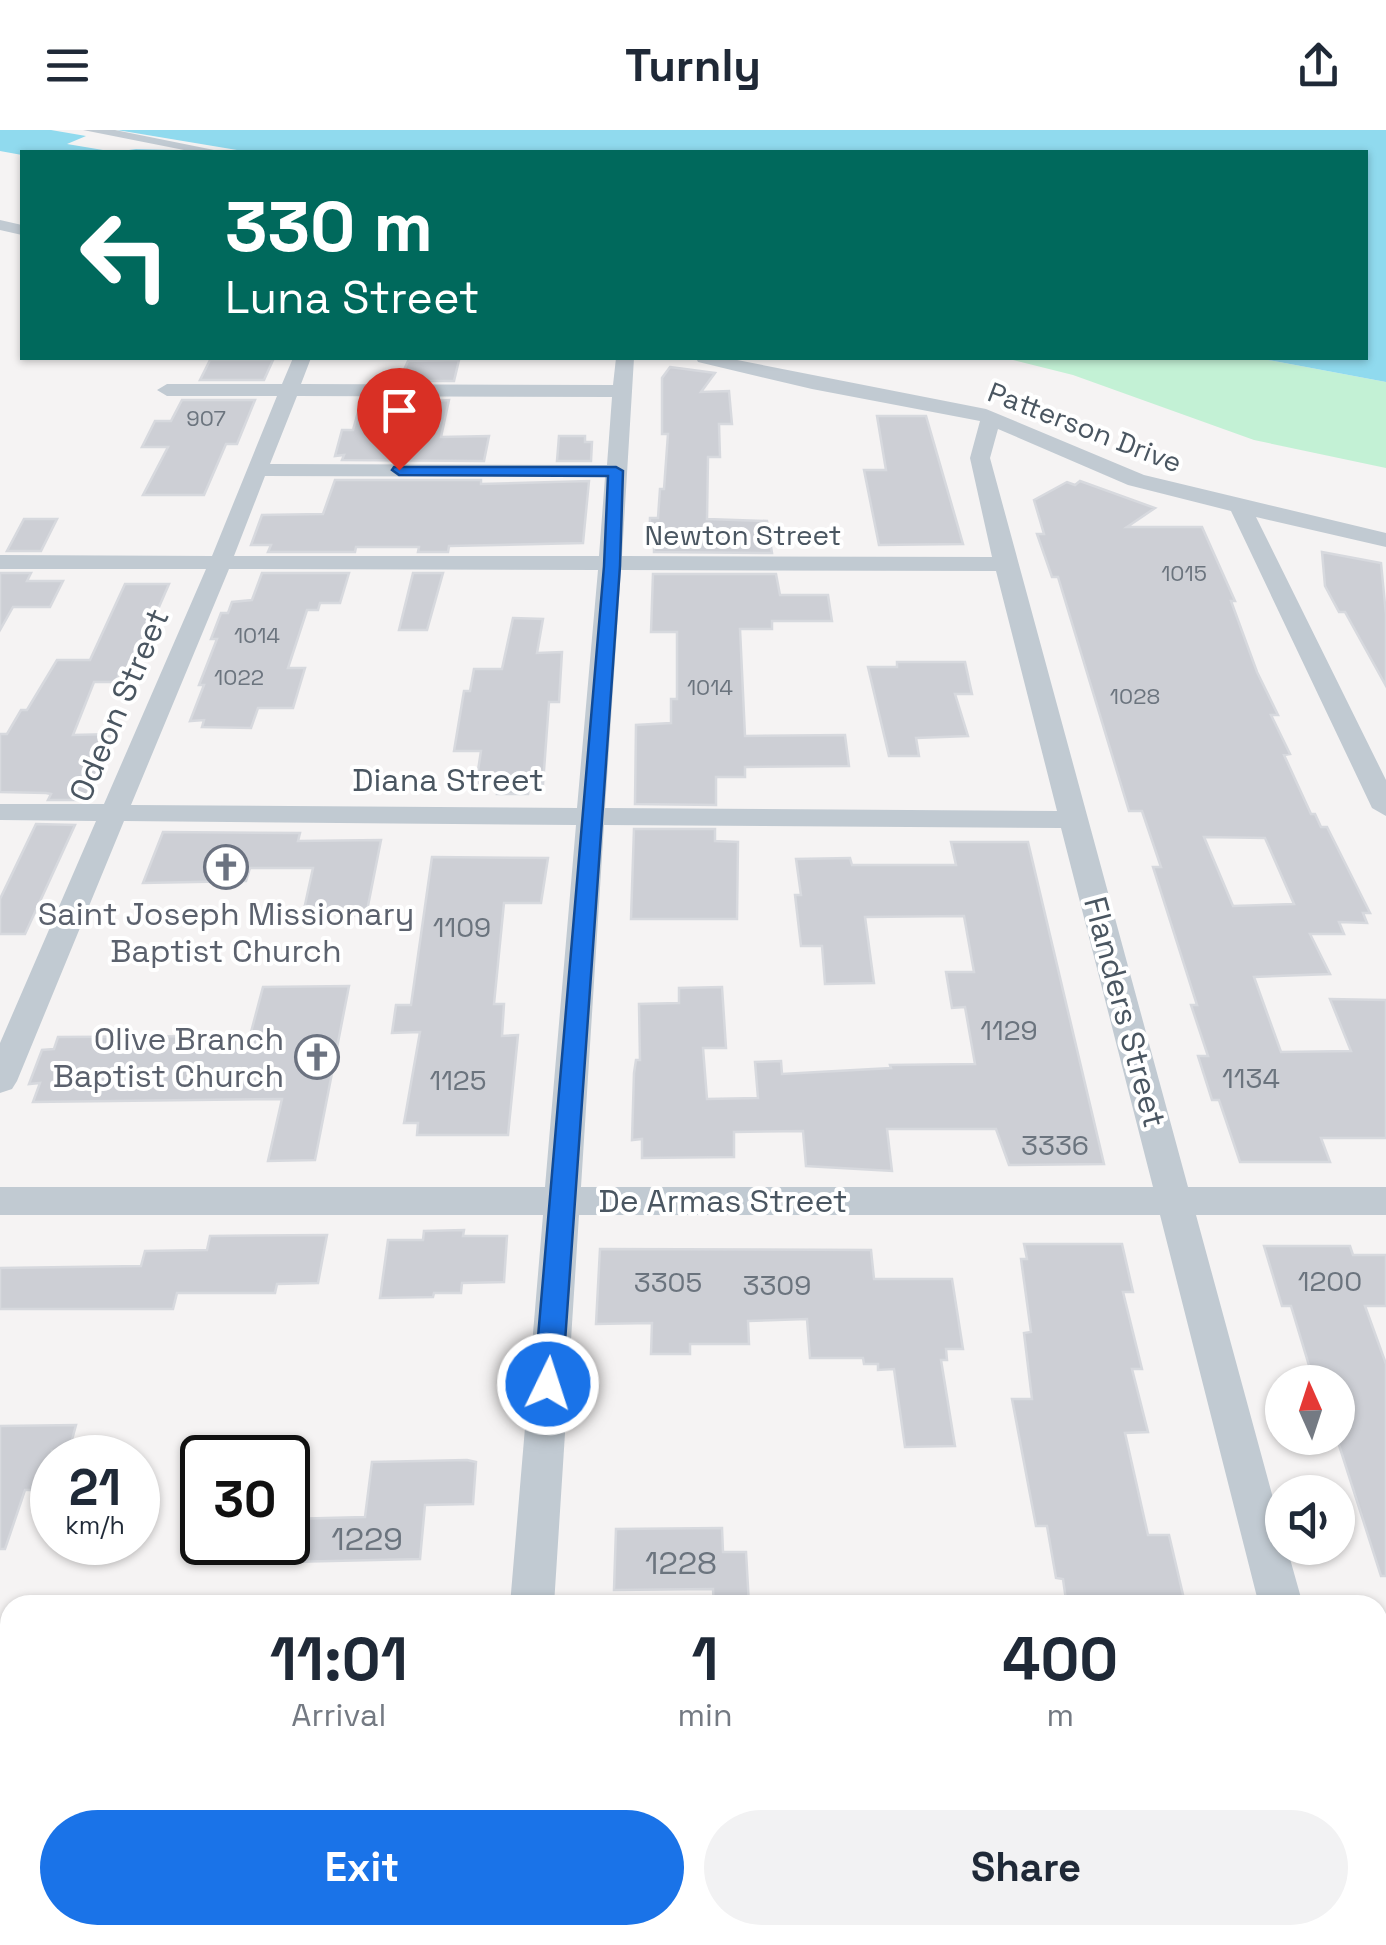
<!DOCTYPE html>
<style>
body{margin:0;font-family:"Space Grotesk",sans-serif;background:#f2f2f3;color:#1f2937;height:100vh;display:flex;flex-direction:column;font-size:38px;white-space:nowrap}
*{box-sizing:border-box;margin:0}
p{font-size:32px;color:#747a83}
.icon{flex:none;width:55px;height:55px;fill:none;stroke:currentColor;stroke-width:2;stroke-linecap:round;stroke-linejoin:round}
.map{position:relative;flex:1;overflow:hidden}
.details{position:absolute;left:0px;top:1465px;width:1388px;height:350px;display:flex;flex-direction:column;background:#fff;border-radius:30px 30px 0 0;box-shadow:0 2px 8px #0004}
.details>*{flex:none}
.guide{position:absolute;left:20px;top:20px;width:1348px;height:210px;border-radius:0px;box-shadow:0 2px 8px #0004;background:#00695c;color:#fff;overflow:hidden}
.needle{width:65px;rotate:357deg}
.fabs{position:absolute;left:1265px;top:1235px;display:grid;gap:20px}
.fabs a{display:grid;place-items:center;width:90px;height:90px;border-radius:50%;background:#fff;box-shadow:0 2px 8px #0004;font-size:50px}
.speed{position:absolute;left:30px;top:1305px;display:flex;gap:20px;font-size:50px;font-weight:700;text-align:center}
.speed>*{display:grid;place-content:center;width:130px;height:130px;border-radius:50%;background:#fff;box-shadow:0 2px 8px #0004;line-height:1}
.speed small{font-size:25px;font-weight:400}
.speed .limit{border:5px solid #111;border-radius:15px;background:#fff;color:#111}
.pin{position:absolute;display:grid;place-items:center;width:85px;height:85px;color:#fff;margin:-102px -42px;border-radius:50% 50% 50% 0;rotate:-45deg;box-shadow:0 0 10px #0007}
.pin .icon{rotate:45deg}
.me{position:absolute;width:110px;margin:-55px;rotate:4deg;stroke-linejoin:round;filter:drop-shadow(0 0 8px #0008)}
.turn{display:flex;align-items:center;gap:35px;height:210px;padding:0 40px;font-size:45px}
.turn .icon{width:130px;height:130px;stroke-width:2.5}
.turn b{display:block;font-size:70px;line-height:85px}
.eta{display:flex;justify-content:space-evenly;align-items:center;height:170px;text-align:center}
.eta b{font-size:60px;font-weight:700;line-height:70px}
.primary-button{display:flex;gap:20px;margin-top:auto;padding:20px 40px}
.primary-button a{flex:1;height:115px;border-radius:60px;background:#1a73e8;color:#fff;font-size:40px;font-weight:700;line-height:115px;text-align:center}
.primary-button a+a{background:#f2f2f3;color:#1f2937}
header{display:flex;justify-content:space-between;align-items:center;height:130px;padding:0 40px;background:#fff;font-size:45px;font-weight:700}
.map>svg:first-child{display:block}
.green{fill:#c3f1d5}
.water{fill:#90daee}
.pier{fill:#f5f3f3}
.building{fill:#cdcfd5;stroke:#d7d9de;stroke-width:2.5;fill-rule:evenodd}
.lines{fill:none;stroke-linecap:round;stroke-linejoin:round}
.minor{fill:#c1cad2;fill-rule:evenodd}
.route{fill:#1a73e8;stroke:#114b97;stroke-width:2.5}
.labels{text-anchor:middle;stroke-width:8;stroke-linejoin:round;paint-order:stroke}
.far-number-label{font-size:22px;fill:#6b747e}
.far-street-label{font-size:28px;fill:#4a5661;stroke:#fff}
.number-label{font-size:28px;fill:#6b747e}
.street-label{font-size:32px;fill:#4a5661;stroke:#fff}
.worship-label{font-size:32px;fill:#5b616d;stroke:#fff}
.near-number-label{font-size:32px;fill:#6b747e}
</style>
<header><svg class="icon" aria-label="menu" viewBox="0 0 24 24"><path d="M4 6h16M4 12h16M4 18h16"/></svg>Turnly<svg class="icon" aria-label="share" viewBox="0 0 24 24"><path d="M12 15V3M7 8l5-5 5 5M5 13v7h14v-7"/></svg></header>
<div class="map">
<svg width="1386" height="1815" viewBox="0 0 1386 1815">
<rect width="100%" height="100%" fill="#f5f3f3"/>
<path class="green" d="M1005,228h253l128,24v86l-132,-28 -181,-65z"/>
<path class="water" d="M0,0h1386v252l-128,-24h107v-206l-1343,3 -22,-4z"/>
<path class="pier" d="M51,0h66l132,22 -113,-3 -21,3 -48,-8 19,-8z"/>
<path class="building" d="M210,230h63l-9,20h-64z
M459,230l-5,21h-55l9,-20z
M670,237l45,6 -14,19 28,-1 3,33h-13l1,33h-12l-1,62 60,2 5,32 -118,-1v-8h-5l1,-26h8l2,-29h4l4,-55h-6v-56z
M182,270h73l-18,44h-11l-22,51h-61l25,-48h-26l13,-26h16z
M449,270l-8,37 48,-1 -5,25 -142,-1 2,-5 -9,1 7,-26h11l7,-25z
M877,286h49l37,128 -84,1 -15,-75h22z
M559,306h26v6h7l-1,19h-34z
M335,350h146v4l108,-3 -6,62 -134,3 -1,6h-30l1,-5h-63l-1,5h-87l3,-7h-20l11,-30 61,-1z
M1080,351l75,27 -28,19h75l33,74h-4l26,71 21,43h-7l19,39 -6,1 27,59h4l6,13h6l43,86h-7l4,10 -28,-1 5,12h-34l20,40 -76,3 27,75 70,-1 -21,-52 56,1v138h-65l9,24h-90l-21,-62h-7l-14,-44h10l-17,-51h6l-44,-138h8l-19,-56h-13l-71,-234h-6l-15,-43h7l-10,-34 33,-18 8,3zM1204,707l61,1 29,66 -61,2z
M24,389h33l-16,32h-34z
M1322,422l59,11 5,52v71l-41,-74h-6l-14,-26z
M0,443h31l-4,8h36l-13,26h-37l-13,23z
M262,443h87l-9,30h-20l-2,7h-11l-19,58h17l-12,40h-35l-7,20 -49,-1 2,-7 -14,1 14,-36h-5l18,-46h-6l10,-26h7l4,-11 20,-2z
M413,443h30l-16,57h-28z
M653,444h123l4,21h48l4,26h-60v8h-32l5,107 100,-1 4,31 -104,1v10h-29v28l-81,-1 1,-79 35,-2v-24h6v-67h-26z
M125,454h44l-38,87h-11l-4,11h-22l-21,53 39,-1 -27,66h-37l3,-6 -5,-1 -46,-1v-58h7l14,-24h6l30,-50h33z
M513,488l30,1 -6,34 25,-1 -3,50h-10l-6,82h-13l-2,10h-31l2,-11h-23l5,-32h-27l10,-60h6l4,-22h28z
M897,532h68l7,32h-17l13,42 -52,2 3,18h-30l-21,-89h29z
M36,694l39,1 -50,109h-25v-35z
M634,699h81v12l23,1 -1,77h-106z
M163,702l137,1 -2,8 83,-1 -15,76 -63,-2 10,-46h-63l-4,13 -103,2z
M951,712h77l76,322 -95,1 -13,-36h-109l5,42 -86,-5 -3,-35 -69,1v25l-92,1v-19l-10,1 2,-67 2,-13h4l-1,-56 40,-1v-15l43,-1 4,61h-23l4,51 51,-1 -3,-36 26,-1 1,13 109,-6 -1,-3 85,-1 -10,-57 -13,1 -6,-36h28l-10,-56 -99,1 9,66 -49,1 -3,-38h-21l-6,-51h6l-5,-36 54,-1 2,7h104z
M432,727l116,1 -7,45h-37l-10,101h10l-2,32 16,-1 -10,100h-91l1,-12h-14l16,-91 -28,1 4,-28h15z
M349,856l-34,174 -47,1 14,-62 -249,3 7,-19 -11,1 13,-34 12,-1 4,-12 192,-1 13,-49z
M464,1100l-1,6h44l-3,46 -42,1 -1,10h-27l-1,4 -53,1 8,-58h35l1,-9z
M327,1105l-9,48 -41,1 -2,9h-98l-4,16h-173v-41l141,-2 4,-15 62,-1 3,-14z
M1024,1114h98l11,48h-10l19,77h-10l16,63 -23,1 23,102h21l15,64 -118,1 -3,-21 -7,-1 -9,-52h-11l-24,-127h20l-8,-66 7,-1 -10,-73h6z
M1264,1116h86l3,9h33v51h-21l21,58v212h-5l-43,-134v-60h-24l-23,-76h-9z
M600,1119l271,1 3,29h78l11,70h-17l1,11h-6l14,86 -50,1 -11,-78 -16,1v-6h-14l-1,-6h-53l-3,-39 -59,2 1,23h-59v10h-39l1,-31 -56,1z
M76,1295l-7,26h-17v39h-27l-20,59h-5v-123z
M467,1330l9,2 -3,42 -48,1 -5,54 -132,3v-43l77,-2 7,-55z
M722,1398l1,24h23l3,53h-35l-1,-16 -99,1 2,-61z"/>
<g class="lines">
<path class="minor" d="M83,0h32l109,22h-30z
M0,90l22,5v10l-22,-5z
M293,228h18l-10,26 312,1 3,-27h18l-12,198 370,1 -22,-99 10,-37 -168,-32 -114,-27 -2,-4h31l259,51 158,66 242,58v14l-130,-30 130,263v36l-14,-8 -141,-297 -103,-26 -130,-56 -8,29 198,729h198v28h-190l86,316v17h5l16,57h-44l-99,-390h-581l-25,390h-44l33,-390h-543v-28h545l31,-362 -452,-4 -107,260 -5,8 -12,4v-50l96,-222 -96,-1v-16h104l102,-235h-206v-14l212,1 65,-160h-110l-10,-6 10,-6h115zM297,266l315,1 -5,68 -337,-1zM265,346l340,1 -6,79h-365zM229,439l369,1 -21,238 -446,-3zM621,440l375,1 61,240 -452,-3zM604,695l457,3 92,359h-572z
M0,1726h10v50h-10z
M1378,1784l8,4v27h-40l-3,-10h35z
M481,1805h50l-1,10h-50z"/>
</g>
<path class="route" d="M394,337h222l7,4 -3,95 -58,818 -4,9 -10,3 -10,-3 -4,-9 70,-818 4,-90 -209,-1 -7,-5z"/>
<defs>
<g id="church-ring" transform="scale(2.25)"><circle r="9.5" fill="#fff" stroke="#6b7280" stroke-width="1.5"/><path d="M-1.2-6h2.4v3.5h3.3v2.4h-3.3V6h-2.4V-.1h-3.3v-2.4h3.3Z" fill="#6b7280"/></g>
</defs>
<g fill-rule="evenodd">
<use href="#church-ring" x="226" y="737"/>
<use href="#church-ring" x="317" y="927"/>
</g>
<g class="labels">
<g class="far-number-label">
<text x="206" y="296">907</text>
<text x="1184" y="451">1015</text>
<text x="257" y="513">1014</text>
<text x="239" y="555">1022</text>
<text x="710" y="565">1014</text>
<text x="1135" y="574">1028</text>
</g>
<g class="far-street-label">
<text transform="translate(1085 297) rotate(21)" y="10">Patterson Drive</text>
<text x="743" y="415">Newton Street</text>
</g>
<g class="number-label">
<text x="462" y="807">1109</text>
<text x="1009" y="910">1129</text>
<text x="1251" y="958">1134</text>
<text x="458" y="960">1125</text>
<text x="1055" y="1025">3336</text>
<text x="1330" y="1161">1200</text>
<text x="668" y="1162">3305</text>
<text x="777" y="1165">3309</text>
</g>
<g class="street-label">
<text transform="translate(119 575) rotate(-67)" y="11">Odeon Street</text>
<text x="448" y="661">Diana Street</text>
<text transform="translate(1125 882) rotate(75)" y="11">Flanders Street</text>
<text x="723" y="1082">De Armas Street</text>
</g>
<g class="worship-label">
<text x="226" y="795">Saint Joseph Missionary<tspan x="226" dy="37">Baptist Church</tspan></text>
<text x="284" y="920" text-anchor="end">Olive Branch<tspan x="284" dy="37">Baptist Church</tspan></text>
</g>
<g class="near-number-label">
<text x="367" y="1420">1229</text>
<text x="681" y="1444">1228</text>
</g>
</g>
</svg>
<div class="fabs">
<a><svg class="needle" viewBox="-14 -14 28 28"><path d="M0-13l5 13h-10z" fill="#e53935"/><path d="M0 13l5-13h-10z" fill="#747a83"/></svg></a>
<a><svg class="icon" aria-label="sound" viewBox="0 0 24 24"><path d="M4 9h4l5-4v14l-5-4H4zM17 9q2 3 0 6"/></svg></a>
</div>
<div class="speed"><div>21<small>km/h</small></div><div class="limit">30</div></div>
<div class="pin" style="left:399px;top:340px;background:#d93025"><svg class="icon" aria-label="arrive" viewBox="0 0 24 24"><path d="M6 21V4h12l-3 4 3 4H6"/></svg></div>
<svg class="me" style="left:548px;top:1254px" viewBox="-20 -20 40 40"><circle r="17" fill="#1a73e8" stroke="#fff" stroke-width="3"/><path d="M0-11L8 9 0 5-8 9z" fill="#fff"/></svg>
<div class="guide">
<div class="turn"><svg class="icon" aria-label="left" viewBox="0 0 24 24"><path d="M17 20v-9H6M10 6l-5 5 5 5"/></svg><div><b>330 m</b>Luna Street</div></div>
</div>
<section class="details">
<div class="eta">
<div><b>11:01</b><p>Arrival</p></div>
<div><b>1</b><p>min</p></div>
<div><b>400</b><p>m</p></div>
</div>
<div class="primary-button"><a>Exit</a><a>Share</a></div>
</section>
</div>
